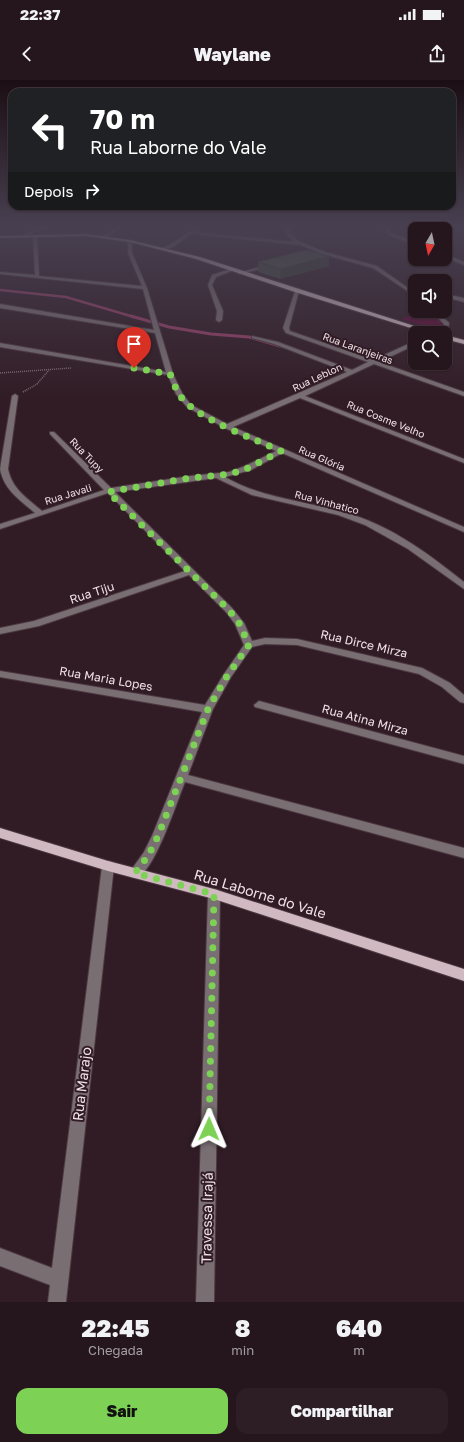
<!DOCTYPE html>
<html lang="pt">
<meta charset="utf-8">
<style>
body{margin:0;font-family:"Golos Text",sans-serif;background:#2d1e25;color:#f1f3f6;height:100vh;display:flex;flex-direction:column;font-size:15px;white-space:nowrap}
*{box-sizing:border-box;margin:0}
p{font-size:13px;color:#a39fa3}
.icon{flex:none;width:22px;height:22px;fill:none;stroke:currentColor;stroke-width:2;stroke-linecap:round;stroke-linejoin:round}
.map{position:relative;height:1222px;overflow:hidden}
.sheet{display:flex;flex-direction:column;background:#25151c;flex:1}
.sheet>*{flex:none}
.guide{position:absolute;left:8px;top:8px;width:448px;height:122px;border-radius:12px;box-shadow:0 1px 3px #0004,0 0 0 1px #42343b;background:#202124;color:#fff;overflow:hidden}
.needle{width:26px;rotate:189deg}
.tools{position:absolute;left:408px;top:142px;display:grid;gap:8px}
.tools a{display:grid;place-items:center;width:44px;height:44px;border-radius:8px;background:#25151c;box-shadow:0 1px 3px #0004,0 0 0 1px #42343b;font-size:20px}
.pin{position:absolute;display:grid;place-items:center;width:34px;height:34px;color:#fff;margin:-41px -17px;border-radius:50% 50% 50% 0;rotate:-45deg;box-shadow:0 0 4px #0007}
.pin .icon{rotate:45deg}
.me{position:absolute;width:44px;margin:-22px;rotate:1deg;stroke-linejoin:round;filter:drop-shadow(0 0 3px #0008)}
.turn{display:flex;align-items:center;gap:14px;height:84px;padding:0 16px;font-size:18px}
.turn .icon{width:52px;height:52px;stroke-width:2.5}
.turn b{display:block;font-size:28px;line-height:34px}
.then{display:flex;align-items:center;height:38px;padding:0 16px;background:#0003;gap:8px;font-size:15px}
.eta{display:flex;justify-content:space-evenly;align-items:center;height:68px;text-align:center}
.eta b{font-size:24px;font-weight:800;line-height:28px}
.button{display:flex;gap:8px;margin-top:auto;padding:8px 16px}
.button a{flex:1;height:46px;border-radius:12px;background:#7dd154;color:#111;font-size:16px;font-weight:800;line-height:46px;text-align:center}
.button a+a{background:#2d1e25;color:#f1f3f6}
.status{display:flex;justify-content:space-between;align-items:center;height:28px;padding:0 20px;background:#25151c;direction:ltr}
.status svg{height:11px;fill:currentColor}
header{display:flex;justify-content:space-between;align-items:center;height:52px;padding:0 16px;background:#25151c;font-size:18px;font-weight:800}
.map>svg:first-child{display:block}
.green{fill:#590e36}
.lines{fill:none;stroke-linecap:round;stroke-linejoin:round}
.stream-far1{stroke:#963f67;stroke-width:2.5}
.stream{stroke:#963f67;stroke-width:3}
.minor-casing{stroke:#4c3840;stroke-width:2}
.major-casing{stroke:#4c3840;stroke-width:2}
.path{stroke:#7f6d74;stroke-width:1.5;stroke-dasharray:1 1;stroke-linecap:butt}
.minor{fill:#796e72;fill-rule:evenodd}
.major{fill:#d0b9c1;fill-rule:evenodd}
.wall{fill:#434f3f}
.shaded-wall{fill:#374033}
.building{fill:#4e5c49;stroke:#374033}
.route{stroke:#7dd154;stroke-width:7;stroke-dasharray:0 12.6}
.labels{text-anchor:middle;stroke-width:4;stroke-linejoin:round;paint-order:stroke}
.far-street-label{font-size:10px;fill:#f1e2e7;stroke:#311c25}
.street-label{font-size:12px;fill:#f1e2e7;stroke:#311c25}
.near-street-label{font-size:14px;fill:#f1e2e7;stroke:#311c25}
</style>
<div class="status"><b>22:37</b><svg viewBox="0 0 49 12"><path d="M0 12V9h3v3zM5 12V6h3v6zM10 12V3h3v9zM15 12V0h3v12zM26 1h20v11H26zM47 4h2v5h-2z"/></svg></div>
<header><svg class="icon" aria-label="back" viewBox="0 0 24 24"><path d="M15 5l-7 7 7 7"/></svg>Waylane<svg class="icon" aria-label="share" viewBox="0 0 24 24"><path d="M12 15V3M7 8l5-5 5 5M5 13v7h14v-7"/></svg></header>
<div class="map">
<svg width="464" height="1222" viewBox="0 0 464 1222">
<rect width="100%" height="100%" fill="#311c25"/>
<path class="green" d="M420,231c11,0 19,3 25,14l-4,6 -40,-12z"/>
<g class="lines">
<path class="stream-far1" d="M0,210l66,7 68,20"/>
<path class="stream" d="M131,236l38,11 42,7 38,3 31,9"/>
<g class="minor-casing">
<path id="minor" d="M40,147h5l-20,10 -4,-1z
M118,147h4l-17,11 -4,-1z
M285,147h4l2,7 7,7 27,11 52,14 38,27v3l-42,-28 -51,-14 -21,-9 -110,-11 -18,13 -11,3 -2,-1 9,-4 27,-17 2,1 -4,3 101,10 -8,-7z
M382,147h4l5,6 24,9v3l-26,-10z
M458,147h4l2,5z
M35,155l2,1 2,40 103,10 -14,-33v-12l4,-1v13l15,35 26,86 9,19 9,12 36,19 120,-52 -73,-28 -22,-6v-2l26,6 74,28 16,-8 -82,-29 -3,-5 12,-37 2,-1 2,1 -10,37 1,3 83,29 42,-19v4l-36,17 85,30v4l-90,-32 -69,32 159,63v4l-164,-65 -67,29 231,100v5l-182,-79 -31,17 -26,7c40,23 85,24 128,38 41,13 77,40 111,67v7l-56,-40 -43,-24 -27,-10 -86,-20 -36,-17 -101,14 117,116 12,15 8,18 13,-3 32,1 125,29 28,15 14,12v8l-4,-1 -18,-15 -23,-13 -122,-29 -32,-1 -13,3 -21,30 -18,32 -25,66 276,73v10l-279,-76c-9,22 -28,82 -46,95 -2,2 -5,1 -8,0l-2,-4 15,-21 8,-16 50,-124 -202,-35v-6l205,34 19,-31 20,-29 -9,-21 -9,-12 -37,-37 -150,51 -39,8v-6l34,-7 151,-50 -77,-78 -108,36v-5l35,-11c-15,-13 -31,-23 -35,-44l12,-73 3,-2 3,2 -10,73c4,20 19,29 34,42l62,-21 -54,-56v-2h4l57,56 79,-12 39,-4 16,-6 31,-15 -51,-23 -38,-21 -11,-13 -8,-19 -168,-28v-4l166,29 -11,-39 -155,-25v-4l154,26 -11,-41 -143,-15v-2l35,3 -2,-39z
M445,174l19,8v3l-19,-8z
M271,184l2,2 -33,8 -2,-1z
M230,189l4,1 -18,7 -4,8 11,26 -1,9 -3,2 -3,-2 1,-9 -9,-26 4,-10z
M445,214l19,4v4l-19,-5z
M431,231h6l12,12 -1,8 -12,2 7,-4 1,-5z
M259,621l205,55v8l-209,-57 -1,-2z
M108,781l4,1 2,4 -48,436h-18l2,-17 -50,-19v-18l52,20 50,-402 2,-4z
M214,809l4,1 2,4 -6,408h-18l12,-408 2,-4z"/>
</g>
<g class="major-casing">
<path id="major" d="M86,154l44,6 70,17 236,76h-9l-132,-41 -99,-33 -66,-17 -44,-6 -86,2v-2z
M445,255l19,5v4l-19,-5z
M0,748l108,33 106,28 250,80v12l-250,-82 -106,-28 -108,-33z"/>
</g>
<path class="path" d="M0,293l71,-5
M23,312l14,-8 12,-14"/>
<use href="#minor" class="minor"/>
<use href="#major" class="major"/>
</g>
<path class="wall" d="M258,182l71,4 -49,13 -22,-7z"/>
<path class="shaded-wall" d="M329,176v10l-49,13 1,-10z"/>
<path class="building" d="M306,170l23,6 -48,13 -23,-7z"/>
<linearGradient id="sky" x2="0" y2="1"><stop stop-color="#1b0f14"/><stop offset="0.46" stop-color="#484051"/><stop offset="1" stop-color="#484051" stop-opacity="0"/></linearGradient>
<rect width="464" height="318" fill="url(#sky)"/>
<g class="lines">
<path class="route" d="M134,288l36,6c3,6 5,14 9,20 14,24 76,45 102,57l-33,17 -18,6 -40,4 -82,14 121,118 10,13 10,22 -22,31 -19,33 -50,127 -10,20 -13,17 79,21 -5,235"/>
</g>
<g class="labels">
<g class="far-street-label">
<text transform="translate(358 268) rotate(20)" y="4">Rua Laranjeiras</text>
<text transform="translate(317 297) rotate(-25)" y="4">Rua Leblon</text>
<text transform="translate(386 339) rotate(22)" y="4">Rua Cosme Velho</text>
<text transform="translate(87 375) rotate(46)" y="4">Rua Tupy</text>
<text transform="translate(322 378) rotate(23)" y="4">Rua Glória</text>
<text transform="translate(68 414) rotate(-17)" y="4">Rua Javali</text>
<text transform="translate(327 422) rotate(15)" y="4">Rua Vinhatico</text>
</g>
<g class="street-label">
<text transform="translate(92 513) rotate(-18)" y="4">Rua Tiju</text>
<text transform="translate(364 564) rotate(13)" y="4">Rua Dirce Mirza</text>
<text transform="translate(106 599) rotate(10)" y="4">Rua Maria Lopes</text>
<text transform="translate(365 640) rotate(15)" y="4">Rua Atina Mirza</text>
</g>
<g class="near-street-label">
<text transform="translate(260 814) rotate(17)" y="5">Rua Laborne do Vale</text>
<text transform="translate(82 1004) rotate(-83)" y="5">Rua Marajo</text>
<text transform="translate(207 1138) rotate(-89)" y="5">Travessa Irajá</text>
</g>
</g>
</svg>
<div class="tools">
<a><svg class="needle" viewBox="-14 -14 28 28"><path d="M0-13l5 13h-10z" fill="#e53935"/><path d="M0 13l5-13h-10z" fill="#a39fa3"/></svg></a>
<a><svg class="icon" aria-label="sound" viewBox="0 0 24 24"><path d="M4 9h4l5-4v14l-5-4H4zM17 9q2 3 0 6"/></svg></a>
<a><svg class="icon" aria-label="search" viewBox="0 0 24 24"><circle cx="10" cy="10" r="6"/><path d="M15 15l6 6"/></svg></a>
</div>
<div class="pin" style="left:134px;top:288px;background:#d93025"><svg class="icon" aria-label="arrive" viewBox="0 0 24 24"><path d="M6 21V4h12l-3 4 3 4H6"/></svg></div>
<svg class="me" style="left:209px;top:1049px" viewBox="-20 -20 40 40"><path d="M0-17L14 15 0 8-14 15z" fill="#7dd154" stroke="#fff" stroke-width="4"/></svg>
<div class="guide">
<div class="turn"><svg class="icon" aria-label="left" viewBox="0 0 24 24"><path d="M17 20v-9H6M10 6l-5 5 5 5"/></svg><div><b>70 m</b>Rua Laborne do Vale</div></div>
<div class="then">Depois<svg class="icon" aria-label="right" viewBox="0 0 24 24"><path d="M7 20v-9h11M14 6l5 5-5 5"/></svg></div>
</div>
</div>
<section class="sheet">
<div class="eta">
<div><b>22:45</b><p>Chegada</p></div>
<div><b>8</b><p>min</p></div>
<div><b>640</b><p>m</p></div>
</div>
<div class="button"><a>Sair</a><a>Compartilhar</a></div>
</section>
